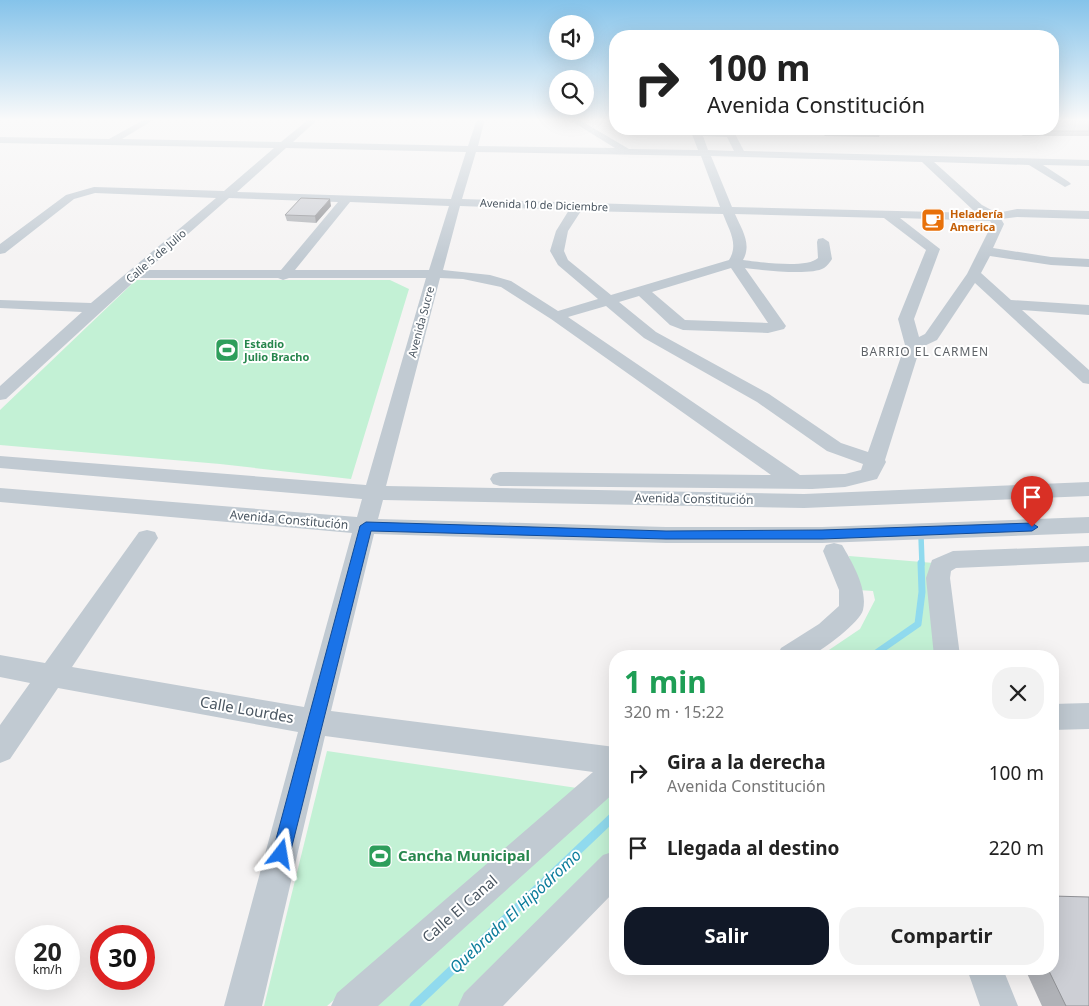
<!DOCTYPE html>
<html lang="es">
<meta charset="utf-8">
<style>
body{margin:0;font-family:"Noto Sans",sans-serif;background:#f2f2f2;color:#222;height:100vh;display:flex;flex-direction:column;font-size:19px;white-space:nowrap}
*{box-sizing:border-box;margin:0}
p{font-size:16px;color:#767676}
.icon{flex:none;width:28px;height:28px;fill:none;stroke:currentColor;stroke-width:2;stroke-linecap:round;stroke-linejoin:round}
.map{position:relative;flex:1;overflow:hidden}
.side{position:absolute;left:609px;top:650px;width:450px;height:325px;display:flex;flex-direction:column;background:#fff;border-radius:20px;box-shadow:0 5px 20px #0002}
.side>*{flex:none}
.banner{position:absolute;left:609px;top:30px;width:450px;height:105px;border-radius:20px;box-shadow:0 5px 20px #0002;background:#fff;color:#222;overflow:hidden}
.fabs{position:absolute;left:549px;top:15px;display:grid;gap:10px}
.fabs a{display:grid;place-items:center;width:45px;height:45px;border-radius:50%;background:#fff;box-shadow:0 5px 20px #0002;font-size:25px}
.speed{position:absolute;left:15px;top:925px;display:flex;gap:10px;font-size:25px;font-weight:700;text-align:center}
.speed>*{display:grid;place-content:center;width:65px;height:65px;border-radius:50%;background:#fff;box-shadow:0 5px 20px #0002;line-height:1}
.speed small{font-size:12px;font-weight:400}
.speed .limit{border:8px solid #d22;background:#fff;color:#111}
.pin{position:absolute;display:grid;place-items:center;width:42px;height:42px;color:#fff;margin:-51px -21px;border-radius:50% 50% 50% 0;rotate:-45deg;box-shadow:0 0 5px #0007}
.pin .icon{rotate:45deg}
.me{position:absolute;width:55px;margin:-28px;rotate:14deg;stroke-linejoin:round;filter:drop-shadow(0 0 4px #0008)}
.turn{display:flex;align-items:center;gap:18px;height:105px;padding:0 15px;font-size:22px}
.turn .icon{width:65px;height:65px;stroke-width:2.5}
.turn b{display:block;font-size:35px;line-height:42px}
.round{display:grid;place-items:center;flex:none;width:52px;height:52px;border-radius:20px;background:#f2f2f2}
.head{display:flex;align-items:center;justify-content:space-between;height:85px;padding:0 15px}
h1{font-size:30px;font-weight:700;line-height:38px;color:#1e9e55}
.primary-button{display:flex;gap:10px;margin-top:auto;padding:10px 15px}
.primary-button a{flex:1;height:58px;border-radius:20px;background:#111827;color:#fff;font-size:20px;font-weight:700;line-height:58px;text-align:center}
.primary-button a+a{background:#f2f2f2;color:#222}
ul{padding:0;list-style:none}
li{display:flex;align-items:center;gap:15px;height:75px;padding:0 15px}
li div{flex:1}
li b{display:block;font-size:19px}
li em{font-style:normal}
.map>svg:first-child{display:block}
.green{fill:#c3f1d5}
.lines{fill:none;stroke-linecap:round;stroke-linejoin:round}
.stream-far2{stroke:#90daee;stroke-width:5.5}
.stream-far1{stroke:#90daee;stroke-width:7}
.stream{stroke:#90daee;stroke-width:9}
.minor{fill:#c1cad2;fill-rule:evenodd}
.wall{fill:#b0b2b7}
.shaded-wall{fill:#909195}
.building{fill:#cdcfd5;stroke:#909195}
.route{fill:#1a73e8;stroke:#114b97}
.labels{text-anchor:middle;stroke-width:4;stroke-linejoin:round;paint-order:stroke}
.far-street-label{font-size:11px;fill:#4a5661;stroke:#fff}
.far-food-label{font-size:11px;font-weight:bold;fill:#c56008;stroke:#fff;text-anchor:start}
.far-leisure-label{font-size:11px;font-weight:bold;fill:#27864d;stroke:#fff;text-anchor:start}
.far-quarter-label{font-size:12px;letter-spacing:1px;fill:#5f6368;stroke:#fff}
.street-label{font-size:12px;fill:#4a5661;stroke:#fff}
.near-street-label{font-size:15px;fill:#4a5661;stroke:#fff}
.near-leisure-label{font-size:15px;font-weight:bold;fill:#27864d;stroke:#fff;text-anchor:start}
.near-water-label{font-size:16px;font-style:italic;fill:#0c7c9b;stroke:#fff}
</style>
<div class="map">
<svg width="1089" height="1006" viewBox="0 0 1089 1006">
<rect width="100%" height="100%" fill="#f5f3f3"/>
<path class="green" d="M136,280h254l19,9 -58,190 -131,-15 -220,-19v-35z
M849,556l85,7 4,82 -6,11h-112l40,-27 15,-29 -2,-9 -15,-1z
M327,751l250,37 -250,218h-63z
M615,783v74l-149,149h-97z"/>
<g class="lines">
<path class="stream-far2" d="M921,536l1,28"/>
<path class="stream-far1" d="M872,656l46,-32 4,-32 -1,-29"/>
<path class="stream" d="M414,1006l201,-191"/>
<path class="minor" d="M145,119h10l-33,20 159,3 28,-23h9l-25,23 175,4 9,-27h8l-7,27 137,2 -47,-29h10l51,30 69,1 -8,-21 44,3 10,19 345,9v6l-46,-1 26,17 2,2 -6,3 -36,-22 -95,-3 48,43 15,8 20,-4 72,2v8l-72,-2 -16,2 3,5 -11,24 58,9 38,2v8l-38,-2 -61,-9 -9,17 30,27 78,5v10l-67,-5 67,60v14l-6,-1 -108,-100 -38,57 -17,8 -35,112 1,2 -9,17 -32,8 -33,2 -312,-3 -7,-2 -3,-5 3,-5 7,-2 271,3 -220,-156 -50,-32 -38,-8 -23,-1 -54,208 418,8 285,-12v14l-285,12 -421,-8 -5,19 288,8h156l267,-10v16l-267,10h-156l-292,-9 -43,177 284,36v45l-237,214h-47l6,-13 256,-221 -268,-36 -63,270h-38l74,-274 -240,-44 -48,71 -10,4v-38l30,-42 -30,-6v-22l45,8 94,-131 8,-2 8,2 3,6 -86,129 232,40 48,-174 -352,-31v-14l357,29 5,-18 -362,-31v-12l366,29 60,-207h-137l-6,2 -5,-2h-140l-132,121 -6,1v-14l82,-74 -82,-4v-8l91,3 125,-105 -121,-5 -21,6 -69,54 -5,1v-10l66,-49 28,-8 130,4 50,-43 -274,-5v-6l109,2zM703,136l24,1 7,14 -26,-1zM286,148l180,4 -15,47 -214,-7zM476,152l225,4 19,51 -258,-8zM711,156l211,6 52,49 6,2 -248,-6zM229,198l109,4 -57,68h-134zM350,202l99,4 -20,64h-134zM460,206l109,4 -13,21 -6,20 8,14 40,34 -40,12 -47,-30 -21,-6 -47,-5zM581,211l142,3c6,16 16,30 6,46l-118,35 -43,-35 -4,-9 4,-20zM735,214l149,4 42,32 -28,69 7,26 -37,107 -27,-9 -72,-49 -113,-62 -37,-30 20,-6 31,29 13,5 85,3 16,-4 2,-3 -41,-58c16,2 66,8 79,0 3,-2 6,-6 8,-9l-3,-17 -6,-4 -5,1 -1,3 1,16c-11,11 -60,4 -75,2 9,-16 -1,-30 -8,-46zM900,218l90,3 2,3 -25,50 -42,60 -6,3 -5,-18 26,-70zM731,268l37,55 -83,-3 -33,-28zM606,306l38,32 113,64 70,49 36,13 -2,6 -16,4 -45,1 -232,-158z
M834,543l8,2c10,17 26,44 21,65 -3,12 -40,40 -51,45 -9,4 -25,1 -35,1l4,-8 38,-24 20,-18v-16l-16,-39 3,-6z
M1089,546v16l-133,6 -5,3 -1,7 10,78h-26l-8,-78 6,-18 21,-9z
M1089,703v26l-37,1v-26z
M615,851v40l-112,115h-45l6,-13 139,-138z
M967,969h36l15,37h-38z"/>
</g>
<path class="wall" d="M1089,119v17h-66l-11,-7h40z
M819,129h62l-2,8 -54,-1z
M331,206l-15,17 -29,-2 -2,-6z
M1025,969h27l37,37h-47z"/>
<path class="shaded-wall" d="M330,199l1,7 -15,17 -1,-7z"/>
<path class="building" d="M1052,119h37v12h-64l-3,-2h30z
M301,198l29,1 -15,17 -30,-1z
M1052,896l37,1v109h-23l-18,-37h4z"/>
<linearGradient id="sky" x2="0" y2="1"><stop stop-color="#85c3ea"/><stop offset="0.46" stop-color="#fafafa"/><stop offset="1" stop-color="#fafafa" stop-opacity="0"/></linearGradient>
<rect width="1089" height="260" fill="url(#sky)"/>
<path class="route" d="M366,522l300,9 156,-1 210,-7 6,4 -6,4 -210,8h-156l-295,-8 -81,323 -3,7 -6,2 -6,-2 -3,-7 88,-328z"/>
<defs>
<g id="cafe-square" transform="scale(1.25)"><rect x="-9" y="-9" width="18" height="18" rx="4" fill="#e8710a" stroke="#fff"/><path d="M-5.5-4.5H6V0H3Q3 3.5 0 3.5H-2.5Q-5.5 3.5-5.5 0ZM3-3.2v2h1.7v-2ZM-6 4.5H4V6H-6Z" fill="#fff"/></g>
<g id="stadium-square" transform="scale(1.25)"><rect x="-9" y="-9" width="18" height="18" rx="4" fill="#2e9e5b" stroke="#fff"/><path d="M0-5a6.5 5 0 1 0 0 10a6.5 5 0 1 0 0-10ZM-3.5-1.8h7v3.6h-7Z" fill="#fff"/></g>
</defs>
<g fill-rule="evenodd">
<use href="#cafe-square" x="933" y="220"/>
<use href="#stadium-square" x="227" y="350"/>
<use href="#stadium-square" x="380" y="856"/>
</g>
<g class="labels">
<g class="far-street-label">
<text transform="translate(544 205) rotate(2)" y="4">Avenida 10 de Diciembre</text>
<text transform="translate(156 256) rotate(-41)" y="4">Calle 5 de Julio</text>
<text transform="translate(421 322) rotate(-75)" y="4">Avenida Sucre</text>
</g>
<g class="far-food-label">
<text x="950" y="218">Heladería<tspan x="950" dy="13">America</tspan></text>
</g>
<g class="far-leisure-label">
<text x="244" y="348">Estadio<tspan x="244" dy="13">Julio Bracho</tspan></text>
</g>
<g class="far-quarter-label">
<text x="925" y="356">BARRIO EL CARMEN</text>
</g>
<g class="street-label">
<text transform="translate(694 499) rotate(1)" y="4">Avenida Constitución</text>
<text transform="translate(289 520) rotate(5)" y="4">Avenida Constitución</text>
</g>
<g class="near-street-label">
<text transform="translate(247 710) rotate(10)" y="5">Calle Lourdes</text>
<text transform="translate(460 909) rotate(-41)" y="5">Calle El Canal</text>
</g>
<g class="near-leisure-label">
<text x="398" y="861">Cancha Municipal</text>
</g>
<g class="near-water-label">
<text transform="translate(515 911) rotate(-43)" y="6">Quebrada El Hipódromo</text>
</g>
</g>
</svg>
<div class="fabs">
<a><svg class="icon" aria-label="sound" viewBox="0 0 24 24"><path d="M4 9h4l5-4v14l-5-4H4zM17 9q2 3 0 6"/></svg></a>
<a><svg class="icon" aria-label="search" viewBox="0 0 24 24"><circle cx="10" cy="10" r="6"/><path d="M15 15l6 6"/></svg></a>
</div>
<div class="speed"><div>20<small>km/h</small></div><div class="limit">30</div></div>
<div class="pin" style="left:1032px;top:527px;background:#d93025"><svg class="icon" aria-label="arrive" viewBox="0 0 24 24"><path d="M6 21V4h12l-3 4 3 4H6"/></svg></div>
<svg class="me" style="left:281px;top:854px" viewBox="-20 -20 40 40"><path d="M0-17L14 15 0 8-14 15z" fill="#1a73e8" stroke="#fff" stroke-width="4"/></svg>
<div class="banner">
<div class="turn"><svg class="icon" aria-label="right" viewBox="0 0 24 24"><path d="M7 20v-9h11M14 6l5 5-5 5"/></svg><div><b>100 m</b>Avenida Constitución</div></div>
</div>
<section class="side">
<div class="head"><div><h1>1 min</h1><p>320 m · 15:22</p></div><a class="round"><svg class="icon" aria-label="close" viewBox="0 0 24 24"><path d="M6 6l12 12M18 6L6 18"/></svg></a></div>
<ul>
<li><svg class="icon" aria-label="right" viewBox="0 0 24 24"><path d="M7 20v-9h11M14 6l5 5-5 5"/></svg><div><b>Gira a la derecha</b><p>Avenida Constitución</p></div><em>100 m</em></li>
<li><svg class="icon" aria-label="arrive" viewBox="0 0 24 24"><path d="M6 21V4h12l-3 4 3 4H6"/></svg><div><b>Llegada al destino</b></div><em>220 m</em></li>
</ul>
<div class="primary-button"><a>Salir</a><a>Compartir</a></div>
</section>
</div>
